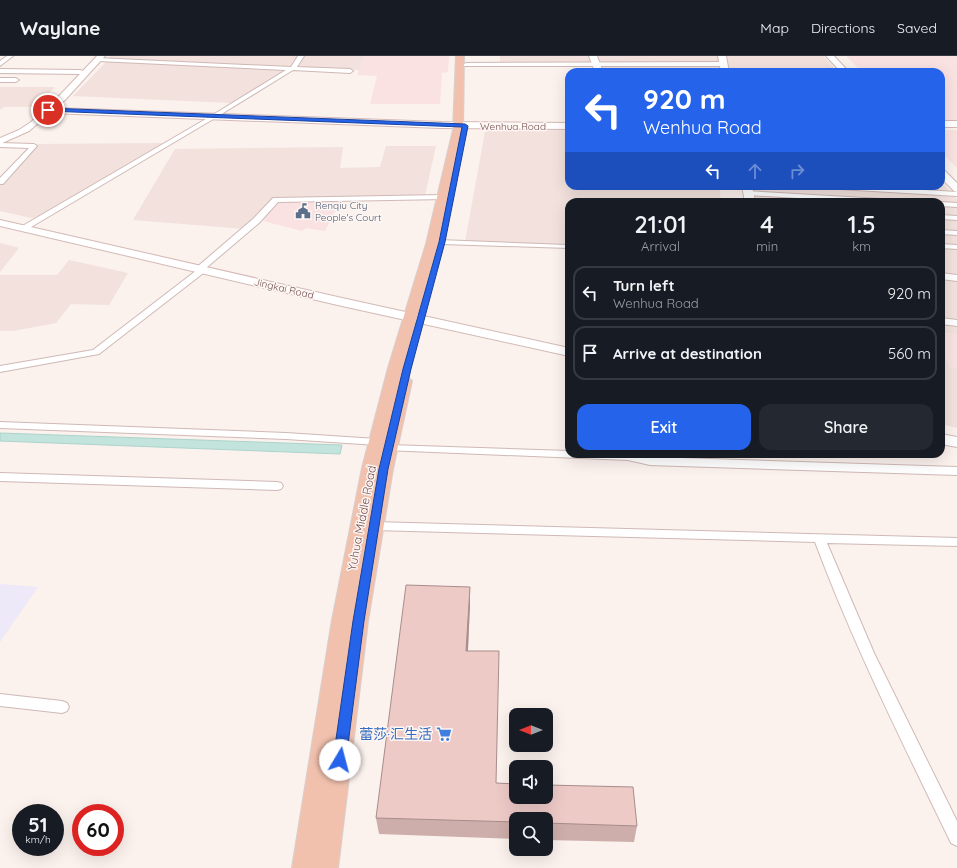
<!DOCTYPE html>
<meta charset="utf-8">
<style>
body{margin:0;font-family:Quicksand,"Noto Sans SC",sans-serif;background:#242831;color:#f1f3f6;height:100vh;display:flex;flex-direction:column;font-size:15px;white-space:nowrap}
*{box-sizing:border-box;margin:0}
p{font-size:13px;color:#9ea1a6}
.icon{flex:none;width:22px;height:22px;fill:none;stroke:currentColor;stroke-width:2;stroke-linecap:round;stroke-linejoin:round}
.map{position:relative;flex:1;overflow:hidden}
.sheet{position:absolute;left:565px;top:142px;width:380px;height:260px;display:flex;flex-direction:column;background:#171b24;border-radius:12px;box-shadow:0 4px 16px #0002}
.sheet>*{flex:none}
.hud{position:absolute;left:565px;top:12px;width:380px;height:122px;border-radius:12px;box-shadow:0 4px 16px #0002;background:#2563eb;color:#fff;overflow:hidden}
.needle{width:26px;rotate:270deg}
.buttons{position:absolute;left:509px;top:652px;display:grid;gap:8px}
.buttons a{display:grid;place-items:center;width:44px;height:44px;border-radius:8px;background:#171b24;box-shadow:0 4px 16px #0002;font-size:20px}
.speed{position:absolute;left:12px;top:748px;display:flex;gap:8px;font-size:20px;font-weight:700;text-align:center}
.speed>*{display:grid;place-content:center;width:52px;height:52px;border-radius:50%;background:#171b24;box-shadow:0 4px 16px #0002;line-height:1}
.speed small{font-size:10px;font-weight:400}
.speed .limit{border:6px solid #d22;background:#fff;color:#111}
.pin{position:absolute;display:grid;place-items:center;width:34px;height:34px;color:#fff;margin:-17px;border:2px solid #fff;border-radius:50%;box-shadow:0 1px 4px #0007}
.me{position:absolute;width:44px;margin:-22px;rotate:8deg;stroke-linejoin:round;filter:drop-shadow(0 0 3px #0008)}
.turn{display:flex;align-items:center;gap:14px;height:84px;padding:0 12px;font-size:18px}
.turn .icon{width:52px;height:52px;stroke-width:2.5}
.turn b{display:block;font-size:28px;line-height:34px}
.lanes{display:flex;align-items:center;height:38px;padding:0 12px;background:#0003;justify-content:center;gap:20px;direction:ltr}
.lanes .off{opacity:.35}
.eta{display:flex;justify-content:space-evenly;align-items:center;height:68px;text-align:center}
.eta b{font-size:24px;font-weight:600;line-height:28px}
.cta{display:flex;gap:8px;margin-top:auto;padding:8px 12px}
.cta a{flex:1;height:46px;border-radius:12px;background:#2563eb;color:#fff;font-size:16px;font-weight:600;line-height:46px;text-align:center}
.cta a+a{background:#242831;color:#f1f3f6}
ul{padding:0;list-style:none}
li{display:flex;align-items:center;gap:12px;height:54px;margin:0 8px 6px;padding:0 4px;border:2px solid #363941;border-radius:12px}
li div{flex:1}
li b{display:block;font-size:15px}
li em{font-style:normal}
header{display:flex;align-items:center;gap:24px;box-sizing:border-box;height:56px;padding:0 20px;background:#171b24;border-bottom:1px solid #363941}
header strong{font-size:19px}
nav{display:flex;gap:22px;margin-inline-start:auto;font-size:14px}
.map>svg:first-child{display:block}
.residential{fill:#f2e1dc}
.commercial{fill:#fae2e3}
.education{fill:#eee9f8}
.water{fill:#c3e3dd;stroke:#aad4cc}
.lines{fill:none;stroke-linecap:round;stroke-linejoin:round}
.street-casing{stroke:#cfb9b6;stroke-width:2}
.secondary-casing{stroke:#d4b9b6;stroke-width:2}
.primary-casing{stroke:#d8cfcf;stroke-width:2}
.street{fill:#fff;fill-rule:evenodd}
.secondary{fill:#fff;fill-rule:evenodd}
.primary{fill:#f1c1ae;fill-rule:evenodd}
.wall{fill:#cdaeab}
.shaded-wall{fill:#a78d8b}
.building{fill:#eecac7;stroke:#a78d8b}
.route{fill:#2563eb;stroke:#184099}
.labels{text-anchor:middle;stroke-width:3;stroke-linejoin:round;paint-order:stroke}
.far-street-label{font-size:10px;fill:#745252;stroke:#fef6f3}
.far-service-label{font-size:10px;fill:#4e5e75;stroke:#fef6f3;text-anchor:start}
.street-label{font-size:12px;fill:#745252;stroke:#fef6f3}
.near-shop-label{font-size:14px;fill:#366cbe;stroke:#fef6f3;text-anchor:end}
</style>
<header>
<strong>Waylane</strong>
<nav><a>Map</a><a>Directions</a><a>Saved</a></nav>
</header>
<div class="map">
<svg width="957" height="812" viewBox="0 0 957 812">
<rect width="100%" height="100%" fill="#fbf1ed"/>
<path class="residential" d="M110,0h254l-5,14 -251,-11z
M500,0h220l2,16h-121l-2,-8h-99z
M724,0h99l15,16h-111z
M107,5l180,8 -55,34 -159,-7z
M0,31h55l-20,20h-31l-4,3z
M569,74v56h150l2,16h-152v44l-104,-4 20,-110 3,-1z
M166,87l-130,76 -36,-8v-25l38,-42z
M386,90h50l-11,49 -152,3 -28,31 -112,-9 42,-71 168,-2 -3,21 40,-1z
M941,125l16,18v135l-16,-1v-131h-188l-3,-16h191z
M0,187l19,5 -19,24z
M69,204l59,13 -19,32 -38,-1 -15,19 -43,8h-13v-56h57z
M941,289l9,22 7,1v60l-16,-4z"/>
<path class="commercial" d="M364,0h85l-1,16 -6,1 -2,31h-70l7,-28 -20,-1z
M846,0h111v64h-16v-48h-79z
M941,74h16v38l-16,-16z
M341,143l-16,32 -19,-3 -4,3 -39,-10 15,-21z
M941,277l16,1v34l-7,-1 -9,-22z"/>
<path class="education" d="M0,528l38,3 -38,55z"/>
<path class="water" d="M0,377l342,12 -2,9 -340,-13z"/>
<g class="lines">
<g class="street-casing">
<path id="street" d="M7,0h6l-13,10v-5z
M298,0h6l-7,11 53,2 3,2 -3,2 -57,-3 -78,48 -189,112h-6l-1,-2 192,-112 75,-46 -188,-9 -3,-2 1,-1 195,9z
M466,7l258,-1 3,2 -3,2h-260l-1,-1z
M0,13l81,1 3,2 -3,2 -81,-1z
M0,22h16l3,2 -3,2h-16z
M0,87l34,1 3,2 -34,38h-3v-6l29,-30 -29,-1z
M818,130h40l99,6v4l-135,-8z
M745,135l154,9 4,2h-41l-114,-7h-3z
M443,139h3v4l-168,3 -19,21 -53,45v3l-107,83 -99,18v-6l93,-16 104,-80v-3l56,-48 20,-21z
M940,146h1l16,1v4l-16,-1z
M941,159l16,1v4l-16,-1z
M941,174l16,1v4l-16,-1z
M439,184l127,5h3v3l-127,-4 -4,-2z
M941,188l16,1v4l-16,-1z
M941,217l16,2v6l-16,-2z
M941,262l16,2v6l-16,-2z
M0,366l286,11 91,6 5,3 -5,3 -91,-6 -286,-11z
M389,389l180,6v3h62l19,3 307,10v8l-307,-10 -22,-5 -243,-10 -1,-2 1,-2z
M0,417l277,9 4,1 2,3 -2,3 -4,1 -277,-9z
M374,466l583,16v8l-130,-3 47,110 83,168v25l-6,-3c-48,-99 -97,-197 -136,-301l-441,-12 -4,-1 -2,-3 2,-3z
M0,638l62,7 5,2 2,4 -2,4 -5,2 -62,-7z"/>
</g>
<g class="secondary-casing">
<path id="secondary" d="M97,0h8l-40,44 -10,8 386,14 128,1v6l-128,-1 -391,-15 -21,18 -29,13v-6l19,-8 12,-8 28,-26z
M589,0h8l6,16h-8z
M718,0h8l3,16h-8z
M826,0h8l15,16h-8z
M941,65h16v6h-16z
M941,113l3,1 13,13v9l-3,-1 -13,-13z
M742,130h10l3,16h-10z
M0,164l342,78 227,50v8l-227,-50 -342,-80z
M941,378l16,3v10l-16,-3z"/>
</g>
<g class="primary-casing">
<path id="primary" d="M456,0h8l-1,74 -25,114 -38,133 9,1 3,3 -19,88 -25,152 -30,247h-46l40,-248 30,-152 26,-100 38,-124 27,-114z"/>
</g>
<use href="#street" class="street"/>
<use href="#secondary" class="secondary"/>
<use href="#primary" class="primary"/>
</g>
<path class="wall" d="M470,531v17l-2,47 28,132 141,43 -3,16 -88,-2v-21h-30v20l-137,-5 -3,-16z"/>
<path class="shaded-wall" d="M470,531v17l-3,63 -1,-16z"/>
<path class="building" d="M406,529l64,2 -4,64h33l-3,132 20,1v13h30v-12l87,2 4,39 -91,-3v-4h-30v3l-140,-4z"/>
<path class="route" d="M48,52l417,16 3,2 -23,116 -34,127 -23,100 -24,152 -18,139 -2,4 -4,1 -5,-1 -2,-4 20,-139 26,-152 24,-100 36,-127 23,-115 -415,-16 -1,-1z"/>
<defs>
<g id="civic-bare" transform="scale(1.2)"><path d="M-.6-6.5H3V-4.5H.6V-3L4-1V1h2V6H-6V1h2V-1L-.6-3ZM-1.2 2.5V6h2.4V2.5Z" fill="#5c6f8a" stroke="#fef6f3" stroke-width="2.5" paint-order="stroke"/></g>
<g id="supermarket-bare" transform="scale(1.2)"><path d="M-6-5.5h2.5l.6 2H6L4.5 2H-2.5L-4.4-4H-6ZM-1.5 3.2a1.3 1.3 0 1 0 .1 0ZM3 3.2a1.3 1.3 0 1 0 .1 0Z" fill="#3f7fe0" stroke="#fef6f3" stroke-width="2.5" paint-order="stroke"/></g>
</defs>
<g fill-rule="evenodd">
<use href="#civic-bare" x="303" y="155"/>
<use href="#supermarket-bare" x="444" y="678"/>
</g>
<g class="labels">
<g class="far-street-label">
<text x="513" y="74">Wenhua Road</text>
<text transform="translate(284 232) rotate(13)" y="4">Jingkai Road</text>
</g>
<g class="far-service-label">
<text x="315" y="153">Renqiu City<tspan x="315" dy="12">People's Court</tspan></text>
</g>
<g class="street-label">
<text transform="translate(362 462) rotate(-79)" y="4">Yuhua Middle Road</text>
</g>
<g class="near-shop-label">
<text x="432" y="683">蕾莎·汇生活</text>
</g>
</g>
</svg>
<div class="buttons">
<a><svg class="needle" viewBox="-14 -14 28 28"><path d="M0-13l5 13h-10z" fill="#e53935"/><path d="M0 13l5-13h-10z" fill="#9ea1a6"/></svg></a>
<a><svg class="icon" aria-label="sound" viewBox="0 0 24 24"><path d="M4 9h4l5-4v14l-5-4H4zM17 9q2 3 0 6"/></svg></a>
<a><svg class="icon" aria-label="search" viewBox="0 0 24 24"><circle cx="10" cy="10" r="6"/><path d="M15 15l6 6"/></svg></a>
</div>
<div class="speed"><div>51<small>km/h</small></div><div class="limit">60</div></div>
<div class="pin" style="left:48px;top:54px;background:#d93025"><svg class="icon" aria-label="arrive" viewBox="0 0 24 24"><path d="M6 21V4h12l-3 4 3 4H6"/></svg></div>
<svg class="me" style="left:340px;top:704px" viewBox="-20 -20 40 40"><circle r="19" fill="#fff"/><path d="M0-13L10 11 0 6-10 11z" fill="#2563eb"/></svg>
<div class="hud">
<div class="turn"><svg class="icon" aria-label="left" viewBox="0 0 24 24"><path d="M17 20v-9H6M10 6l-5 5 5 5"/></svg><div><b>920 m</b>Wenhua Road</div></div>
<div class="lanes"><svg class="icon" aria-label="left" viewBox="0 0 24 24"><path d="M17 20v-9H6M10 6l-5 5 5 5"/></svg><svg class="icon off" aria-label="ahead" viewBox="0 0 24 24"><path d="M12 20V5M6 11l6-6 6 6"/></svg><svg class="icon off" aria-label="right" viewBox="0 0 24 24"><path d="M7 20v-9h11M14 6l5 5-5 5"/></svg></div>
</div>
<section class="sheet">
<div class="eta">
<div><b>21:01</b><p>Arrival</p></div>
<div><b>4</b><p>min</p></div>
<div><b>1.5</b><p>km</p></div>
</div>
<ul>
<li><svg class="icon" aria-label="left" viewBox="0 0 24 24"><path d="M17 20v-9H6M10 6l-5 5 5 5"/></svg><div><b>Turn left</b><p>Wenhua Road</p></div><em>920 m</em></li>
<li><svg class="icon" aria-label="arrive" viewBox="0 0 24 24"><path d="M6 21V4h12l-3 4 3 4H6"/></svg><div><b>Arrive at destination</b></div><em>560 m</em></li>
</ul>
<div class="cta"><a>Exit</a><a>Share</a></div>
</section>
</div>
